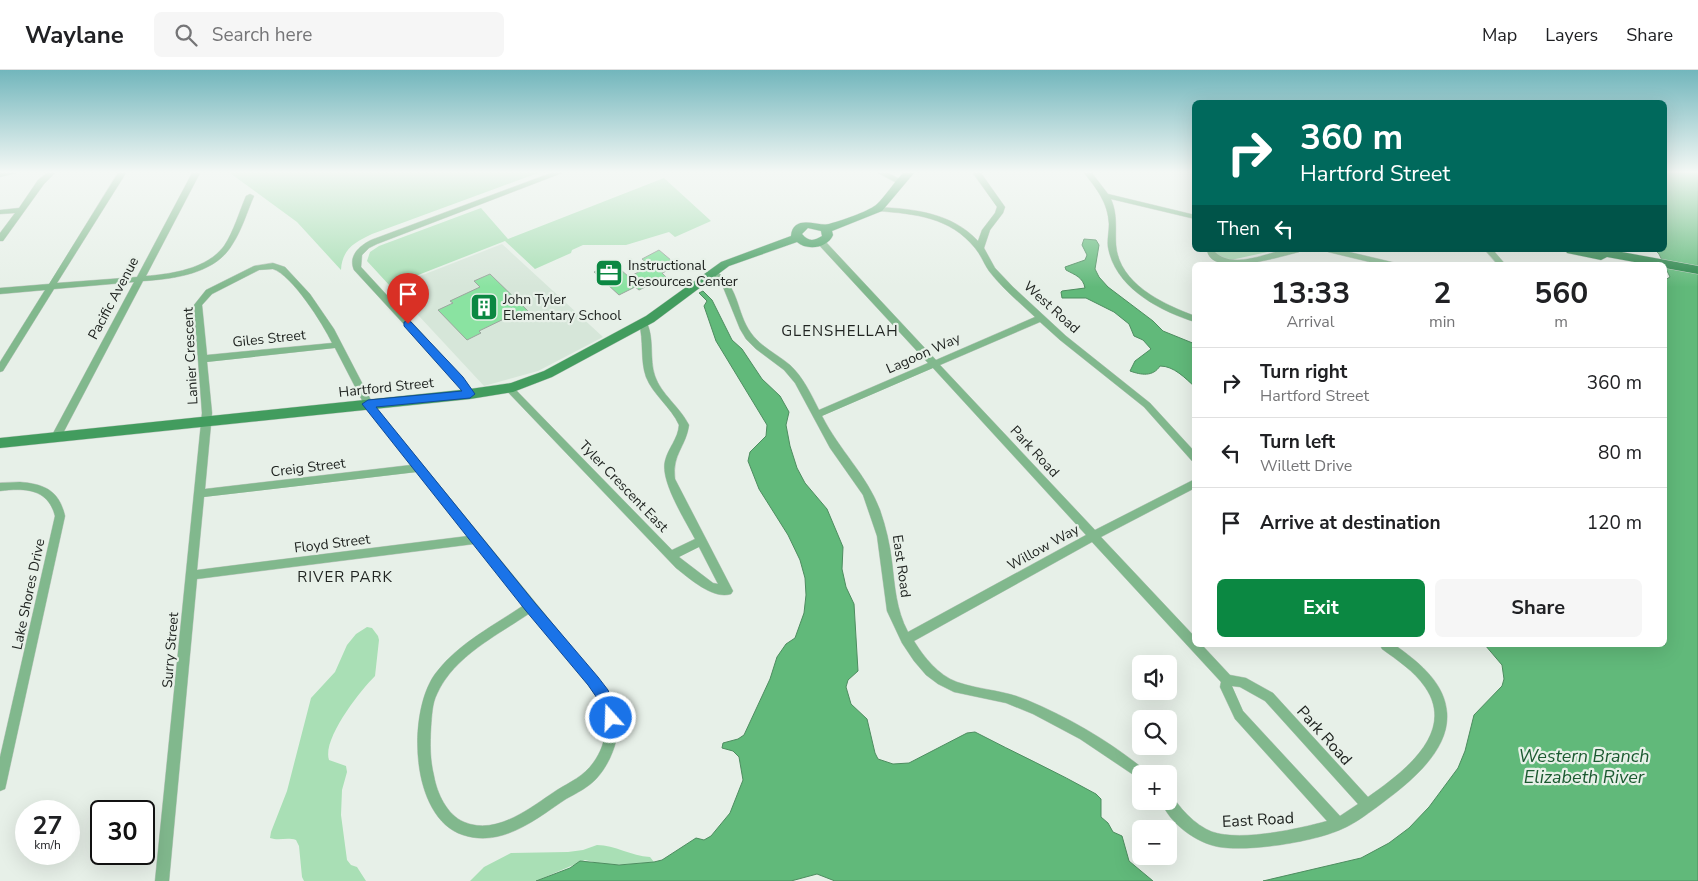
<!DOCTYPE html>
<meta charset="utf-8">
<style>
body{margin:0;font-family:"Nunito Sans",sans-serif;background:#f6f6f6;color:#202124;height:100vh;display:flex;flex-direction:column;font-size:19px;white-space:nowrap}
*{box-sizing:border-box;margin:0}
p{font-size:16px;color:#757577}
.icon{flex:none;width:28px;height:28px;fill:none;stroke:currentColor;stroke-width:2;stroke-linecap:round;stroke-linejoin:round}
.map{position:relative;flex:1;overflow:hidden}
.details{position:absolute;left:1192px;top:192px;width:475px;height:385px;display:flex;flex-direction:column;background:#fff;border-radius:8px;box-shadow:0 5px 20px #0002}
.details>*{flex:none}
.banner{position:absolute;left:1192px;top:30px;width:475px;height:152px;border-radius:8px;box-shadow:0 5px 20px #0002;background:#00695c;color:#fff;overflow:hidden}
.buttons{position:absolute;left:1132px;top:585px;display:grid;gap:10px}
.buttons a{display:grid;place-items:center;width:45px;height:45px;border-radius:8px;background:#fff;box-shadow:0 5px 20px #0002;font-size:25px}
.speed{position:absolute;left:15px;top:730px;display:flex;gap:10px;font-size:25px;font-weight:700;text-align:center}
.speed>*{display:grid;place-content:center;width:65px;height:65px;border-radius:50%;background:#fff;box-shadow:0 5px 20px #0002;line-height:1}
.speed small{font-size:12px;font-weight:400}
.speed .limit{border:2px solid #111;border-radius:8px;background:#fff;color:#111}
.pin{position:absolute;display:grid;place-items:center;width:42px;height:42px;color:#fff;margin:-51px -21px;border-radius:50% 50% 50% 0;rotate:-45deg;box-shadow:0 0 5px #0007}
.pin .icon{rotate:45deg}
.me{position:absolute;width:55px;margin:-28px;rotate:340deg;stroke-linejoin:round;filter:drop-shadow(0 0 4px #0008)}
.turn{display:flex;align-items:center;gap:18px;height:105px;padding:0 25px;font-size:22px}
.turn .icon{width:65px;height:65px;stroke-width:2.5}
.turn b{display:block;font-size:35px;line-height:42px}
.then{display:flex;align-items:center;height:48px;padding:0 25px;background:#0003;gap:10px;font-size:19px}
.eta{display:flex;justify-content:space-evenly;align-items:center;height:85px;text-align:center}
.eta b{font-size:30px;font-weight:700;line-height:35px}
.button{display:flex;gap:10px;margin-top:auto;padding:10px 25px}
.button a{flex:1;height:58px;border-radius:8px;background:#0b8842;color:#fff;font-size:20px;font-weight:700;line-height:58px;text-align:center}
.button a+a{background:#f6f6f6;color:#202124}
ul{padding:0;list-style:none}
li{display:flex;align-items:center;gap:15px;height:70px;padding:0 25px;border-top:1px solid #e0e0e0}
li div{flex:1}
li b{display:block;font-size:19px}
li em{font-style:normal}
header{display:flex;align-items:center;gap:30px;box-sizing:border-box;height:70px;padding:0 25px;background:#fff;border-bottom:1px solid #e0e0e0}
header strong{font-size:24px}
nav{display:flex;gap:28px;margin-inline-start:auto;font-size:18px}
.search{width:350px;height:45px;background:#f6f6f6;display:flex;align-items:center;gap:12px;box-sizing:border-box;padding:0 18px;border-radius:8px;color:#757577;font-size:19px}
.map>svg:first-child{display:block}
.built{fill:#d6e6d9}
.green{fill:#a9dfb5}
.water{fill:#61b97a;stroke:#4e8d60}
.building{fill:#8ae3a1;stroke:#9ca59e}
.lines{fill:none;stroke-linecap:round;stroke-linejoin:round}
.street-casing{stroke:#c3cbc4;stroke-width:1}
.secondary-casing{stroke:#c3cbc4;stroke-width:1}
.primary-casing{stroke:#c3cbc4;stroke-width:1}
.street{fill:#81b88d;fill-rule:evenodd}
.secondary{fill:#429c5e;fill-rule:evenodd}
.primary{fill:#258346;fill-rule:evenodd}
.route{fill:#1a73e8;stroke:#114b97}
.labels{text-anchor:middle;stroke-width:4.5;stroke-linejoin:round;paint-order:stroke}
.poi-label{font-size:14px;fill:#212522;stroke:#e7f0e8;text-anchor:start}
.street-label{font-size:14px;fill:#212522;stroke:#e7f0e8}
.neighbourhood-label{font-size:15px;letter-spacing:1px;fill:#212522;stroke:#e7f0e8}
.near-street-label{font-size:16px;fill:#212522;stroke:#e7f0e8}
.near-water-label{font-size:18px;font-style:italic;fill:#1b5a30;stroke:#e7f0e8}
</style>
<header>
<strong>Waylane</strong>
<div class="search"><svg class="icon" aria-label="search" viewBox="0 0 24 24"><circle cx="10" cy="10" r="6"/><path d="M15 15l6 6"/></svg>Search here</div>
<nav><a>Map</a><a>Layers</a><a>Share</a></nav>
</header>
<div class="map">
<svg width="1698" height="811" viewBox="0 0 1698 811">
<rect width="100%" height="100%" fill="#e7f0e8"/>
<path class="built" d="M502,174l101,93 -65,34 -54,15 -92,-99z"/>
<path class="green" d="M230,103h308l-166,61c-17,8 -30,15 -31,36l-44,-48z
M664,108l47,43 -36,16 -6,-5 -43,13h-43l-11,5 -1,3 -36,16 -30,-28 -115,45 -23,-25 3,-9 9,-6 102,-38 27,31z
M1214,180h62l-45,10 -7,-1 -10,-7z
M367,557l5,1 6,8 1,4 -4,36c-15,15 -53,63 -46,84l17,6 1,6 -5,18 -1,25 6,45 4,5 6,2 9,14h-62l-2,-4 -3,-31 -3,-6c-9,-3 -17,1 -26,-2l1,-6 16,-41 24,-93 24,-26 12,-27 9,-11z
M597,775c18,0 34,11 53,12l4,5c-23,2 -46,5 -69,-2l-49,21h-66l14,-14 27,-14 57,-1 15,-2z"/>
<path class="water" d="M1665,103h33v708h-435l98,-23 28,-15 20,-15 20,-21 29,-39 7,-17 9,-36 28,-29 2,-7 -2,-14 -17,-20h180v-365l5,-3 -11,-23 -4,-4h10z
M1084,169l12,1 3,5 -4,24 4,8 9,10 45,34 10,10 32,13v43c-10,-9 -21,-21 -35,-21 -7,11 -19,9 -30,5l5,-10 16,-12 -8,-9 -9,-4 -5,-12 -15,-12 -28,-14h-24l-1,-6 1,-1 23,-3c-2,-11 -10,-13 -19,-18l-1,-3 20,-7 2,-5 -5,-10z
M703,221l9,9 20,40 10,9 20,30 18,17 9,16 -3,13 4,21 7,22 8,15 22,26 16,38 -1,22 4,18 8,17 4,67 -10,9 -2,7 5,17 16,15 8,34 3,6 15,5 16,-1 58,-30 8,-1c40,21 82,40 121,62l5,5v18l7,6 5,9 9,4 7,25 24,20h-318l-18,-7 -26,7h-255l34,-13 10,-7 39,4 35,-3 8,-2 34,-22 8,2 7,-4 19,-23 13,-33 -4,-23 -6,-6 -11,-3 1,-5 15,-4 6,-4 26,-56 7,-22 9,-13 9,-6 9,-25 2,-18 -1,-17 -5,-18 -12,-25 -29,-46 -11,-28 2,-9 16,-16 1,-11 -51,-84 -12,-35 3,-5 -8,-8z"/>
<path class="building" d="M659,180l19,16 -16,7 4,4 -27,13 -4,-3 -16,8 -25,-23 19,-9 16,14 21,-11 -8,-7z
M490,204l38,37 -15,7 -3,-2 -31,15 2,2 -14,7 -29,-30 15,-7 -3,-2 30,-14 -6,-6z"/>
<g class="lines">
<g class="street-casing">
<path id="street" d="M0,103h16l-16,4z
M47,103h8l-11,11 -41,57h-3v-8l15,-20 -15,1v-4l19,-2 19,-28z
M118,103h8l-69,110 80,-6 55,-104h8l-54,103c25,-2 61,-7 78,-30 10,-15 15,-34 22,-50l4,-2 4,2c-7,16 -12,34 -22,49 -17,29 -59,34 -89,36l-82,156 -5,4 -5,-4 83,-155 -80,7 -51,82 -3,1v-10l45,-72 -45,4v-6l49,-4z
M551,103h11l-185,71 -8,4 -7,7 -1,12 102,111 12,16 -2,2h-6l-10,-14 -103,-112c-6,-14 5,-24 17,-30z
M878,103h10l16,8 -4,2h-3z
M973,103h8l24,34 -2,6 -13,17 -6,18 11,20 18,19 53,49 84,67 45,49v10l-3,-1 -48,-54 -84,-67 -20,-18 -100,43 155,165 100,-51v9l-94,49 94,100v8h7l28,30 16,3 27,15 95,104c34,-24 89,-64 57,-110 -11,-16 -28,-27 -43,-38l-2,-4h15l4,3c22,16 46,36 48,65 3,40 -42,73 -70,94 -11,8 -23,17 -35,22 -28,13 -93,23 -123,18 -23,-4 -50,-24 -58,-46h8v-6c5,3 9,9 13,14 7,8 15,15 24,20 26,15 92,0 121,-8l-92,-102 -15,-32 1,-5 -129,-140 -178,99c10,16 24,34 43,41 23,8 47,8 70,18 43,18 82,41 118,70l2,4h-6v6l-61,-41 -47,-25 -27,-11 -52,-11 -16,-8 -12,-9 -12,-14 -12,-18 -15,-32 -10,-75 -14,-41 -33,-47 -35,-65 -11,-13 -28,-21 -10,-10 -6,-10 -17,-42 -14,-14 1,-2h6c24,17 20,41 35,62 10,14 26,21 39,32 13,12 21,29 29,45l109,-47 -110,-119v-4h6l112,120 99,-43c-16,-15 -33,-29 -46,-46 -5,-7 -8,-16 -14,-23 -25,-31 -60,-34 -97,-37l-4,-2 4,-2c37,2 74,6 100,34l4,-11 13,-17 2,-6zM933,298l153,167 -178,97c-12,-23 -13,-45 -16,-70 -2,-17 -6,-35 -12,-52 -13,-35 -41,-60 -58,-94zM1232,616l8,1 25,14 93,103 -18,12 -97,-105z
M1084,103h8l16,21 87,21v4l-84,-20c7,16 4,30 5,46 3,39 47,59 79,71v6c-35,-11 -80,-34 -87,-75 -1,-7 1,-15 1,-23 -1,-21 -12,-35 -25,-51z
M1207,180h8v2c18,17 48,2 69,-2 5,-1 11,0 16,0l-1,2c-17,4 -88,27 -92,-2z
M1327,180h14l55,13 1,2h-15l-54,-13z
M1485,180h8l13,15h-8z
M273,193l12,4 25,27 24,35 39,75 234,286c7,16 14,34 9,51 -3,13 -10,27 -19,37 -8,9 -20,15 -31,21 -30,20 -64,49 -103,36 -53,-17 -56,-122 -28,-161 22,-30 58,-48 89,-69l-50,-61 -277,35 -28,302h-14l47,-468 -8,-108 12,-15 48,-24zM273,199c19,6 50,55 59,74l-125,12 -5,-50 10,-11 47,-24zM335,278l31,60 45,57 -206,24 7,-76 -5,-51zM417,402l51,64 -271,34 7,-73zM530,543c14,17 27,33 41,50 12,16 27,30 32,50 5,18 1,35 -10,50 -9,13 -23,19 -36,27 -26,17 -60,46 -93,32 -17,-7 -27,-29 -30,-46 -4,-16 -4,-32 -3,-49 1,-11 1,-23 6,-33 17,-38 61,-59 93,-81z
M643,250l3,1c9,17 3,37 9,55 6,18 25,31 34,49 -3,22 -17,29 -14,54l58,112 -2,3c-18,6 -42,-16 -55,-26l-172,-180 2,-2h6l160,164 23,-11c-10,-19 -35,-58 -30,-78 3,-13 13,-22 14,-36 -8,-18 -26,-30 -33,-48 -6,-17 -2,-36 -7,-54zM699,477l19,37 -5,-1 -34,-26z
M20,412c24,2 39,8 45,34l-59,269 -1,4 -5,2v-34l55,-241c-7,-28 -31,-28 -55,-25v-8z"/>
</g>
<g class="secondary-casing">
<path id="secondary" d="M903,103h11l-32,38 -50,20 1,4c-5,13 -26,16 -36,7l-68,24 -75,56 -102,55 -39,15 -43,7 -470,49v-10l470,-49 41,-6 33,-12 102,-55 75,-54 70,-26c2,-23 28,-9 38,-12 11,-3 38,-12 47,-19 10,-9 17,-22 27,-32zM808,158l13,3 1,5c-8,5 -13,6 -20,-2z"/>
</g>
<g class="primary-casing">
<path id="primary" d="M1565,180h46l87,16v8l-33,-6v-3h-14l-44,-8 -6,3 -34,-7z"/>
</g>
<use href="#street" class="street"/>
<use href="#secondary" class="secondary"/>
<use href="#primary" class="primary"/>
</g>
<linearGradient id="sky" x2="0" y2="1"><stop stop-color="#72b6bc"/><stop offset="0.47" stop-color="#f4f8f5"/><stop offset="1" stop-color="#f4f8f5" stop-opacity="0"/></linearGradient>
<rect width="1698" height="217" fill="url(#sky)"/>
<path class="route" d="M408,251l3,1 52,55 12,17 -5,4 -94,9 159,196 63,74 10,13 10,28 -2,5 -5,2 -5,-2 -9,-25 -9,-13 -62,-74 -164,-207 6,-4 94,-9 -58,-65v-4z"/>
<defs>
<g id="office-square" transform="scale(1.4375)"><rect x="-9" y="-9" width="18" height="18" rx="4" fill="#0b8842" stroke="#e7f0e8"/><path d="M-6-3h4V-5.5h4V-3h4V5H-6ZM-1-4.5V-3h2v-1.5ZM-6 0V1H6V0Z" fill="#fff"/></g>
<g id="building-square" transform="scale(1.4375)"><rect x="-9" y="-9" width="18" height="18" rx="4" fill="#0b8842" stroke="#e7f0e8"/><path d="M-4-6H4V6H1V3H-1V6H-4ZM-2.5-4.3h1.7v1.8h-1.7ZM.8-4.3h1.7v1.8H.8ZM-2.5-1h1.7V.8h-1.7ZM.8-1h1.7V.8H.8Z" fill="#fff"/></g>
</defs>
<g fill-rule="evenodd">
<use href="#office-square" x="609" y="203"/>
<use href="#building-square" x="484" y="237"/>
</g>
<g class="labels">
<g class="poi-label">
<text x="628" y="200">Instructional<tspan x="628" dy="16">Resources Center</tspan></text>
<text x="503" y="234">John Tyler<tspan x="503" dy="16">Elementary School</tspan></text>
</g>
<g class="street-label">
<text transform="translate(113 228) rotate(-62)" y="5">Pacific Avenue</text>
<text transform="translate(1052 237) rotate(42)" y="5">West Road</text>
<text transform="translate(269 268) rotate(-6)" y="5">Giles Street</text>
<text transform="translate(923 283) rotate(-24)" y="5">Lagoon Way</text>
<text transform="translate(190 286) rotate(-93)" y="5">Lanier Crescent</text>
<text transform="translate(386 317) rotate(-6)" y="5">Hartford Street</text>
<text transform="translate(1035 381) rotate(47)" y="5">Park Road</text>
<text transform="translate(308 397) rotate(-7)" y="5">Creig Street</text>
<text transform="translate(624 416) rotate(46)" y="5">Tyler Crescent East</text>
<text transform="translate(332 473) rotate(-7)" y="5">Floyd Street</text>
<text transform="translate(1043 477) rotate(-29)" y="5">Willow Way</text>
<text transform="translate(902 496) rotate(82)" y="5">East Road</text>
<text transform="translate(28 524) rotate(-78)" y="5">Lake Shores Drive</text>
<text transform="translate(170 580) rotate(-85)" y="5">Surry Street</text>
</g>
<g class="neighbourhood-label">
<text x="840" y="266">GLENSHELLAH</text>
<text x="345" y="512">RIVER PARK</text>
</g>
<g class="near-street-label">
<text transform="translate(1325 665) rotate(48)" y="6">Park Road</text>
<text transform="translate(1258 749) rotate(-3)" y="6">East Road</text>
</g>
<g class="near-water-label">
<text x="1584" y="692">Western Branch<tspan x="1584" dy="21">Elizabeth River</tspan></text>
</g>
</g>
</svg>
<div class="buttons">
<a><svg class="icon" aria-label="sound" viewBox="0 0 24 24"><path d="M4 9h4l5-4v14l-5-4H4zM17 9q2 3 0 6"/></svg></a>
<a><svg class="icon" aria-label="search" viewBox="0 0 24 24"><circle cx="10" cy="10" r="6"/><path d="M15 15l6 6"/></svg></a>
<a>+</a>
<a>−</a>
</div>
<div class="speed"><div>27<small>km/h</small></div><div class="limit">30</div></div>
<div class="pin" style="left:408px;top:254px;background:#d93025"><svg class="icon" aria-label="arrive" viewBox="0 0 24 24"><path d="M6 21V4h12l-3 4 3 4H6"/></svg></div>
<svg class="me" style="left:611px;top:648px" viewBox="-20 -20 40 40"><circle r="17" fill="#1a73e8" stroke="#fff" stroke-width="3"/><path d="M0-11L8 9 0 5-8 9z" fill="#fff"/></svg>
<div class="banner">
<div class="turn"><svg class="icon" aria-label="right" viewBox="0 0 24 24"><path d="M7 20v-9h11M14 6l5 5-5 5"/></svg><div><b>360 m</b>Hartford Street</div></div>
<div class="then">Then<svg class="icon" aria-label="left" viewBox="0 0 24 24"><path d="M17 20v-9H6M10 6l-5 5 5 5"/></svg></div>
</div>
<section class="details">
<div class="eta">
<div><b>13:33</b><p>Arrival</p></div>
<div><b>2</b><p>min</p></div>
<div><b>560</b><p>m</p></div>
</div>
<ul>
<li><svg class="icon" aria-label="right" viewBox="0 0 24 24"><path d="M7 20v-9h11M14 6l5 5-5 5"/></svg><div><b>Turn right</b><p>Hartford Street</p></div><em>360 m</em></li>
<li><svg class="icon" aria-label="left" viewBox="0 0 24 24"><path d="M17 20v-9H6M10 6l-5 5 5 5"/></svg><div><b>Turn left</b><p>Willett Drive</p></div><em>80 m</em></li>
<li><svg class="icon" aria-label="arrive" viewBox="0 0 24 24"><path d="M6 21V4h12l-3 4 3 4H6"/></svg><div><b>Arrive at destination</b></div><em>120 m</em></li>
</ul>
<div class="button"><a>Exit</a><a>Share</a></div>
</section>
</div>
